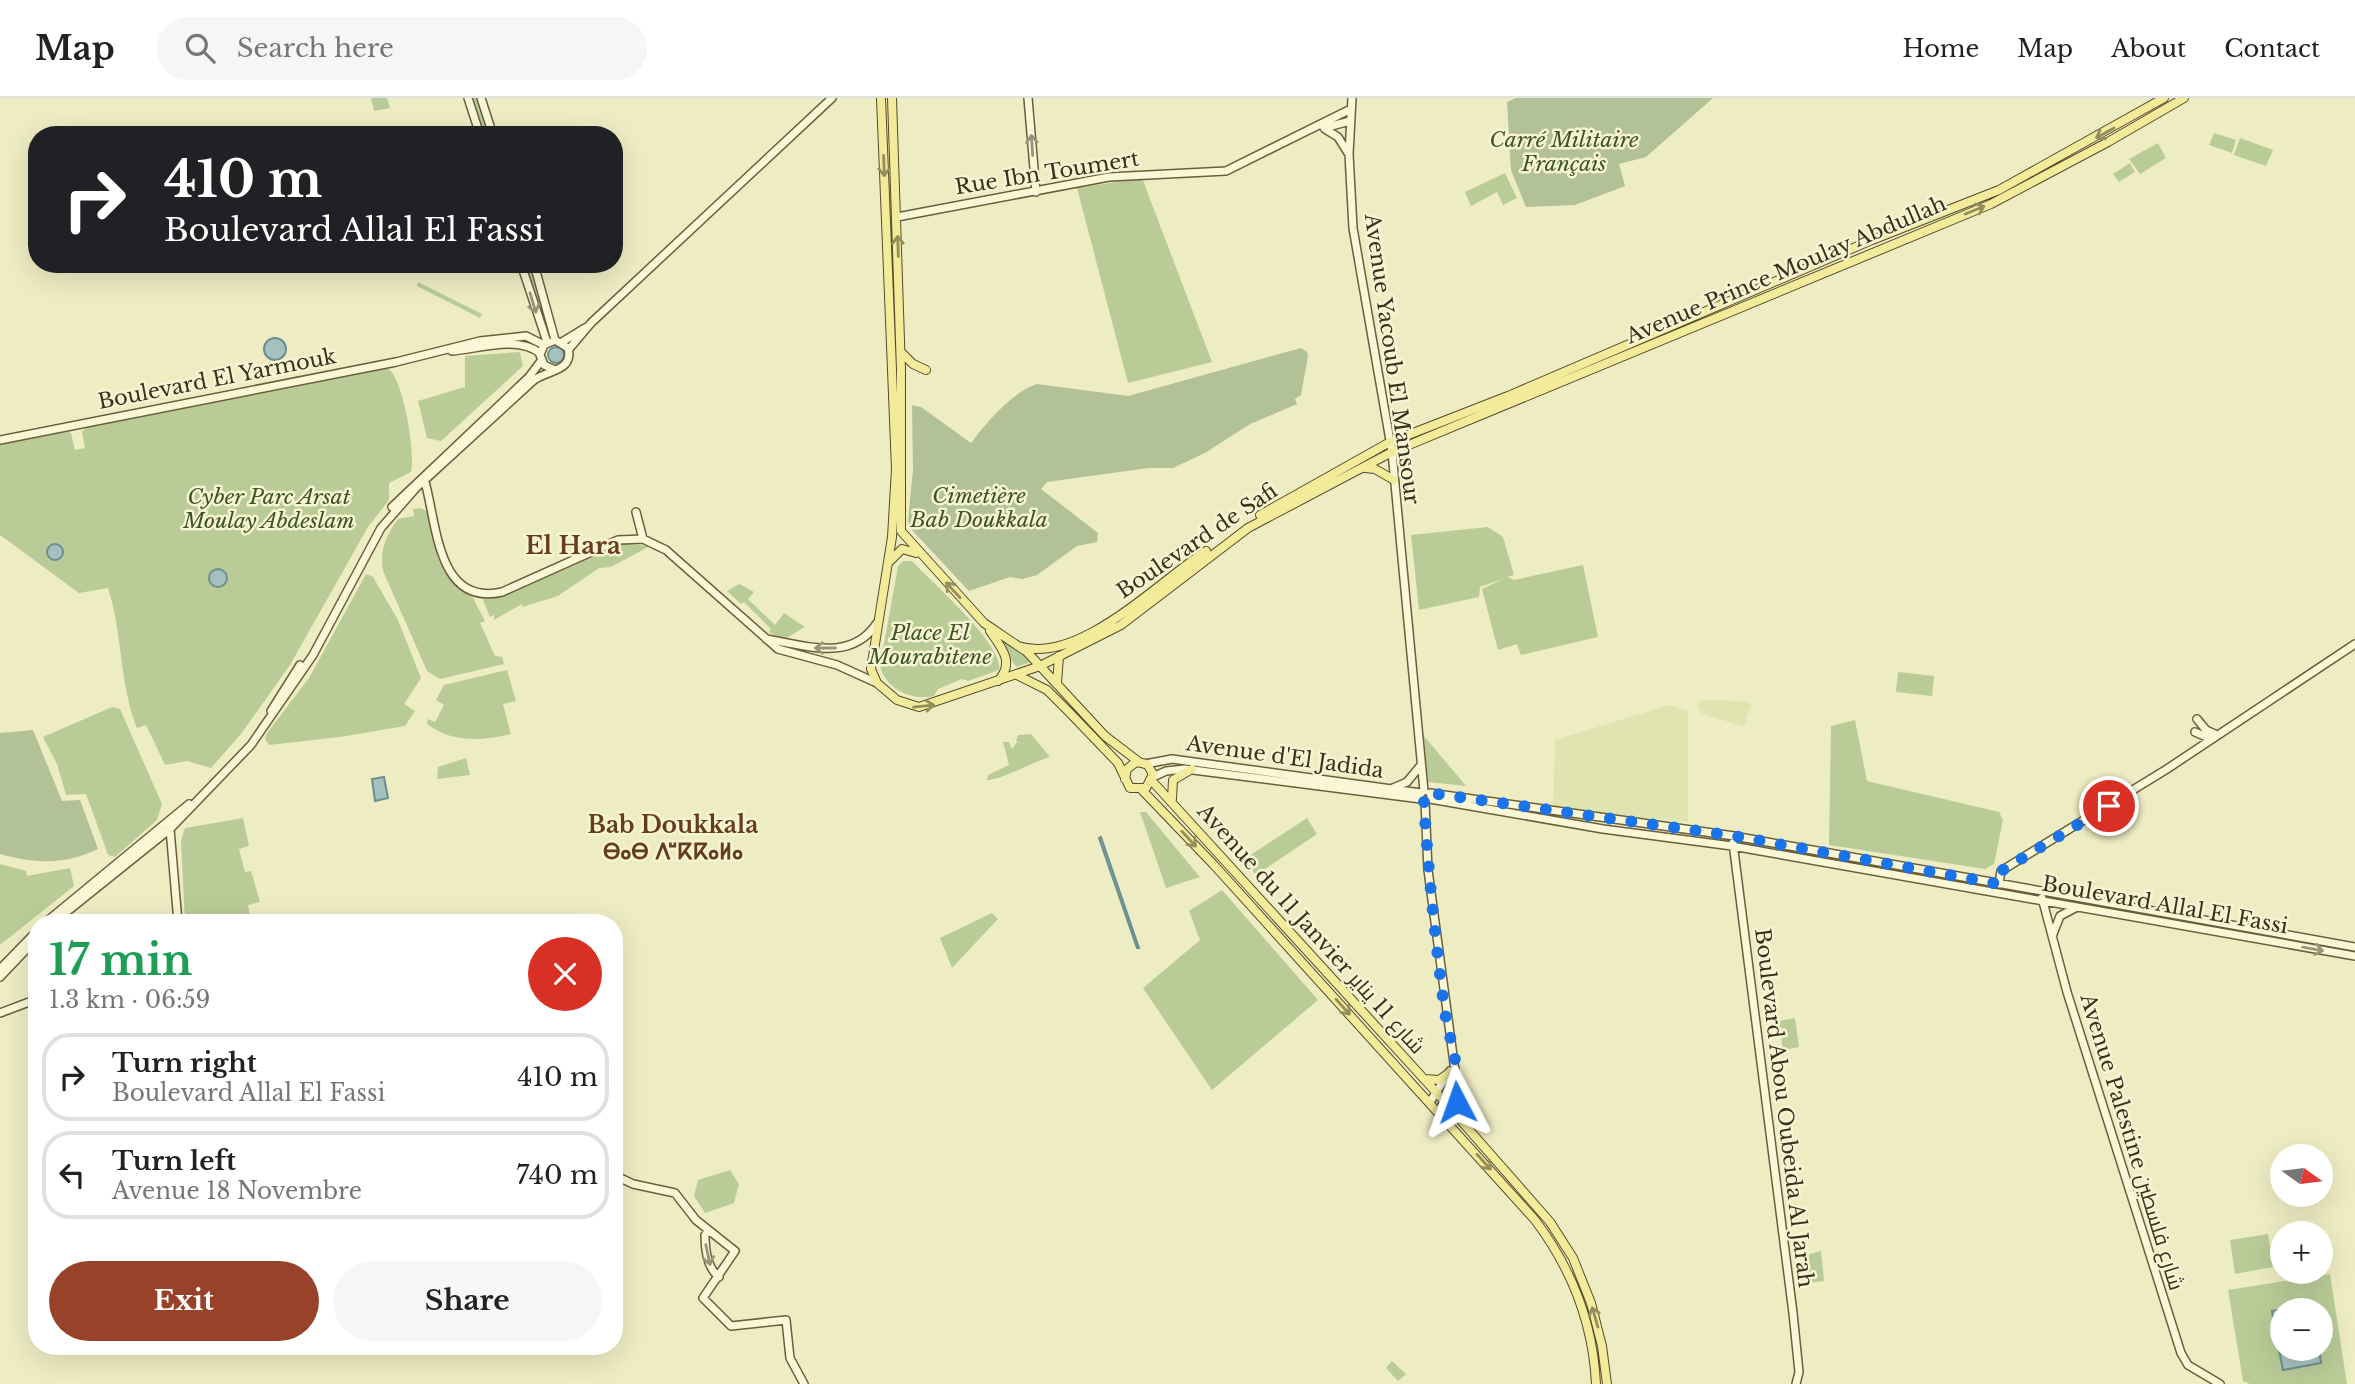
<!DOCTYPE html>
<meta charset="utf-8">
<style>
body{margin:0;font-family:"Libre Baskerville",Cairo,"Noto Sans Tifinagh",serif;background:#f6f6f6;color:#222;height:100vh;display:flex;flex-direction:column;font-size:26px;white-space:nowrap}
*{box-sizing:border-box;margin:0}
p{font-size:23px;color:#767676}
.icon{flex:none;width:38px;height:38px;fill:none;stroke:currentColor;stroke-width:2;stroke-linecap:round;stroke-linejoin:round}
.map{position:relative;flex:1;overflow:hidden}
.sheet{position:absolute;left:28px;top:816px;width:595px;height:441px;display:flex;flex-direction:column;background:#fff;border-radius:28px;box-shadow:0 7px 28px #0002}
.sheet>*{flex:none}
.banner{position:absolute;left:28px;top:28px;width:595px;height:147px;border-radius:28px;box-shadow:0 7px 28px #0002;background:#202124;color:#fff;overflow:hidden}
.needle{width:46px;rotate:104deg}
.tools{position:absolute;left:2270px;top:1046px;display:grid;gap:14px}
.tools a{display:grid;place-items:center;width:63px;height:63px;border-radius:50%;background:#fff;box-shadow:0 7px 28px #0002;font-size:35px}
.pin{position:absolute;display:grid;place-items:center;width:60px;height:60px;color:#fff;margin:-30px;border:4px solid #fff;border-radius:50%;box-shadow:0 2px 7px #0007}
.me{position:absolute;width:77px;margin:-38px;rotate:356deg;stroke-linejoin:round;filter:drop-shadow(0 0 5px #0008)}
.turn{display:flex;align-items:center;gap:24px;height:147px;padding:0 21px;font-size:32px}
.turn .icon{width:91px;height:91px;stroke-width:2.5}
.turn b{display:block;font-size:49px;line-height:60px}
.round{display:grid;place-items:center;flex:none;width:74px;height:74px;border-radius:37px;background:#f6f6f6}
.overview{display:flex;align-items:center;justify-content:space-between;height:119px;padding:0 21px}
h1{font-size:42px;font-weight:700;line-height:52px;color:#1e9e55}
.action{display:flex;gap:14px;margin-top:auto;padding:14px 21px}
.action a{flex:1;height:80px;border-radius:42px;background:#984329;color:#fff;font-size:28px;font-weight:700;line-height:80px;text-align:center}
.action a+a{background:#f6f6f6;color:#222}
ul{padding:0;list-style:none}
li{display:flex;align-items:center;gap:21px;height:88px;margin:0 14px 10px;padding:0 7px;border:4px solid #e0e0e0;border-radius:28px}
li div{flex:1}
li b{display:block;font-size:26px}
li em{font-style:normal}
header{display:flex;align-items:center;gap:42px;box-sizing:border-box;height:98px;padding:0 35px;background:#fff;border-bottom:2px solid #e0e0e0}
header strong{font-size:33px}
nav{display:flex;gap:38px;margin-inline-start:auto;font-size:24px}
.search{width:490px;height:63px;background:#f6f6f6;display:flex;align-items:center;gap:18px;box-sizing:border-box;padding:0 24px;border-radius:38px;color:#767676;font-size:26px}
.map>svg:first-child{display:block}
.farmland{fill:#e0e4b0}
.green{fill:#b9cc97;fill-rule:evenodd}
.cemetery{fill:#b2c196}
.water{fill:#a5c1bf;stroke:#6c8f8f;stroke-width:2}
.lines{fill:none;stroke-linecap:round;stroke-linejoin:round}
.secondary-casing{stroke:#6a5e3d;stroke-width:10}
.primary-casing{stroke:#564a2e;stroke-width:10}
.secondary{stroke:#f9f7d6;stroke-width:7}
.primary{stroke:#f2eb9a;stroke-width:8}
.oneway{stroke:#958e5c}
.oneway2{stroke:#98947a}
.route{stroke:#1a73e8;stroke-width:12;stroke-dasharray:0 21.6}
.labels{text-anchor:middle;stroke-width:5;stroke-linejoin:round;paint-order:stroke}
.park-label{font-size:21px;font-style:italic;fill:#3d5524;stroke:#f6f4d2}
.street-label{font-size:21px;fill:#38311e;stroke:#f6f4d2}
.neighbourhood-label{font-size:23px;font-weight:bold;fill:#653d1d;stroke:#f6f4d2}
.quarter-label{font-size:24px;font-weight:bold;fill:#653d1d;stroke:#f6f4d2}
</style>
<header>
<strong>Map</strong>
<div class="search"><svg class="icon" aria-label="search" viewBox="0 0 24 24"><circle cx="10" cy="10" r="6"/><path d="M15 15l6 6"/></svg>Search here</div>
<nav><a>Home</a><a>Map</a><a>About</a><a>Contact</a></nav>
</header>
<div class="map">
<svg width="2355" height="1286" viewBox="0 0 2355 1286">
<rect width="100%" height="100%" fill="#eeecc3"/>
<path class="farmland" d="M1702,602l38,1 11,3 -7,23 -43,-14 -4,-9z
M1669,607l19,6v111l-135,-11 2,-71z"/>
<path class="green" d="M371,0h16l3,10 -16,3z
M471,0h7l10,31 -2,4 -5,-2z
M2214,35l22,7 -4,13 -23,-8z
M2240,40l33,12 -7,16 -32,-11z
M2158,45l8,15 -26,16 -11,-15z
M2130,65l5,9 -16,10 -6,-8z
M1505,75l12,25 -14,7 -6,-13 -26,14 -6,-14z
M1142,80l70,184 -84,21 -51,-195z
M524,166h7l17,54 -7,2z
M418,184l64,32 -2,4 -63,-32z
M520,254l3,14 -82,75 -14,-3 -9,-37 47,-14v-31z
M387,270c16,7 29,87 24,104l-22,11v17l-21,27 -78,138 -49,69 -30,34 -24,-7 -22,4 -19,-40 -9,3c-18,-45 -14,-94 -29,-140l-29,5 -79,-58v-92l65,-13 6,3 4,17 10,-2 -3,-16 6,-6z
M413,411l8,-1 7,4 10,46 8,16 26,22 13,25 -5,2 15,33 7,1 2,7 -64,15 -13,-8 -44,-100c-3,-21 2,-34 15,-52l16,-3z
M1488,429l15,10 11,38 -7,2 7,3 69,-15 15,72 -77,18 -4,-11 -19,6 -16,-61 23,-11 -25,9 -1,10 -60,13 -8,-75z
M620,445l30,3 -39,21 -12,1 -41,28 -36,11v-3l-28,16v-5l-4,2 -7,-17 2,-4z
M903,463h9l5,5c17,18 88,81 82,104l-31,11 -6,-2 -24,10 -4,7c-21,5 -48,-6 -54,-30l18,-100z
M366,476l7,3 25,43 23,58 -17,26 11,7 -10,15 -65,11 -71,8 -4,-6 2,-6 42,-55z
M739,486l15,8 -6,7 27,26 9,-12 21,14 -22,13 -14,-8 2,-3 -27,-27 -3,2 -14,-13z
M994,535l37,29 -15,5z
M507,572l9,31 -13,3 8,30c-29,7 -59,9 -84,-10l1,-5 7,3 9,-17 -8,-5 8,-15z
M1898,574l36,4 -2,20 -36,-4z
M112,609l8,2 42,95 -5,16 -42,37 -7,-2 -2,-6 -20,-55 -20,1 -9,-31 -14,-27z
M1855,622l12,61 132,31 4,8 -9,44 -9,5 -156,-24 2,-119z
M1031,636l19,23c-15,4 -51,24 -63,23l1,-5 21,-10 -6,-23h6l3,7 5,-7 6,2 -7,-3 2,-6z
M1424,638l42,50 -38,-4z
M466,660l4,17 -33,4 1,-12z
M1140,714h6l54,65 -34,11z
M243,720l6,28 -10,3 6,23 6,-1 9,31 -12,3 3,16 12,-2 1,3h-79l-4,-81 4,-13z
M1307,720l10,16 -61,41 -13,-15z
M0,766l26,7 1,5 43,-8 4,18 -74,59z
M1222,792l96,110 -106,90 -69,-102 57,-48 -11,-29z
M992,815l6,6 -46,49 -12,-30z
M1795,920l4,29 -16,3 -4,-29z
M730,1072l9,14 -5,19 -29,10 -11,-17 4,-16z
M2268,1136l5,33 -38,7 -5,-34z
M1821,1153l3,30 -17,2 -2,-28z
M2330,1176l17,110h-97l-7,-3 -15,-91zM2282,1213h38v38h-38z
M1392,1263l14,13 -8,7 -12,-13z"/>
<path class="cemetery" d="M1516,0h197l-67,59 -27,7 6,22 -50,19 -49,2 -15,-37 -4,-68z
M1301,250l6,4 1,4 -7,39 -6,4 2,5 -47,20 -45,29 -32,15h-25l-101,14 -6,7 57,44 -1,9 -20,4 -40,29 -14,4 -13,-2 -41,14 -58,-62 -3,-8 5,-52 -1,-64 9,2 50,36c16,-21 41,-51 66,-59l91,12z
M33,632l29,71 18,-1 18,49c-34,16 -62,15 -98,5v-121z"/>
<path class="water" d="M264 251a11 11 0 1 1 22 0a11 11 0 1 1-22 0Z
M548 257a8 8 0 1 1 16 0a8 8 0 1 1-16 0Z
M47 454a8 8 0 1 1 16 0a8 8 0 1 1-16 0Z
M209 480a9 9 0 1 1 18 0a9 9 0 1 1-18 0Z
M384,679l4,21 -13,3 -3,-22z
M1101,739l38,111h-2l-38,-110z
M2309,1206l1,7h-28v17l-7,2 -3,-19z
M2319,1251l2,14 -38,7 -4,-20z"/>
<g class="lines">
<g class="secondary-casing">
<path id="secondary" d="M468,0l12,37
M481,0l12,37
M1028,0l8,94
M1352,0l-3,56 4,74 39,224 32,339
M1324,30l26,-7
M1325,31l13,8 10,16
M897,119l212,-40 117,-6 125,-62
M521,166l26,78
M534,166l21,76
M562,244l23,-14
M569,251l22,-26 241,-225
M452,253c26,-2 65,-16 88,2
M0,342l396,-78 84,-21 46,-5 18,9
M424,380c13,43 12,129 78,114l116,-52 25,-1 23,11 112,99 59,16 40,18
M392,409l137,-130 12,-16
M636,414l7,27
M766,541c39,6 85,24 111,-16
M271,613l29,-46
M2197,621l9,11 11,5
M2195,634l16,7
M1145,666l27,-5 249,34
M1153,679l13,-6 19,-2 236,30
M1393,690l14,-6 14,-17
M1430,695l304,43 621,111
M1430,701l173,30 129,17 623,110
M1425,704l3,68 28,208 -3,12 -15,21
M170,731l8,93
M1733,745l60,470 6,59 -3,12
M1999,786l2,-13 166,-102 188,-125
M2042,800l25,94 114,361 7,12 32,19
M46,824l143,-118
M54,824l116,-93 81,-84 62,-90 68,-127 35,-40 118,-108c14,-10 40,-9 34,-32l-13,-8 -11,5 -4,10 4,10 11,5
M2053,836l7,-18 15,-8
M0,871l37,-38
M0,879l37,-39
M0,915l37,-14
M1430,1004l20,-31
M614,1077l19,9 42,9 21,27 39,31 -32,47 28,28 55,-6 4,38 14,26
M708,1133l-3,4c0,14 2,33 14,42"/>
</g>
<g class="primary-casing">
<path id="primary" d="M881,0l15,371 -4,68 -21,132 6,14 20,17 22,7 121,-41 81,-41 127,-97 144,-76 599,-248 117,-62 76,-44
M892,0l9,273v160l83,92 43,29 78,84 34,26
M901,254l12,12 13,6
M1365,370l10,1 19,11
M1260,417l130,-73 118,-46 364,-156 127,-50 165,-92
M890,463l12,-12 14,4
M990,533c12,17 25,32 8,50
M1018,548c60,20 140,-64 188,-95
M1017,577l30,15 22,22 49,51 12,25h16l7,-14 -6,-10 -11,-2 -9,7 -2,10
M1057,585l2,-27
M1152,683l283,310 115,131 23,36 18,45 11,43 5,38
M1142,692l72,75 321,355c37,49 58,103 61,164
M1172,701l1,-19 19,-11
M1425,981l14,1 10,-7
M1455,1017l3,-22 -3,-19"/>
</g>
<use href="#secondary" class="secondary"/>
<use href="#primary" class="primary"/>
</g>
<defs><path id="oneway-shaft" d="M-6 0H5M1.5-3L5.5 0L1.5 3" fill="none" stroke-width="1.6" stroke-linecap="round" stroke-linejoin="round" transform="scale(1.75)"/></defs>
<g class="oneway">
<use href="#oneway-shaft" transform="translate(2105 35) rotate(151)"/>
<use href="#oneway-shaft" transform="translate(884 68) rotate(88)"/>
<use href="#oneway-shaft" transform="translate(1975 112) rotate(-22)"/>
<use href="#oneway-shaft" transform="translate(898 148) rotate(-92)"/>
<use href="#oneway-shaft" transform="translate(953 492) rotate(-133)"/>
<use href="#oneway-shaft" transform="translate(924 608) rotate(-6)"/>
<use href="#oneway-shaft" transform="translate(1189 741) rotate(47)"/>
<use href="#oneway-shaft" transform="translate(1343 909) rotate(48)"/>
<use href="#oneway-shaft" transform="translate(1484 1064) rotate(48)"/>
<use href="#oneway-shaft" transform="translate(1595 1219) rotate(-106)"/>
</g>
<g class="oneway2">
<use href="#oneway-shaft" transform="translate(1032 47) rotate(-94)"/>
<use href="#oneway-shaft" transform="translate(533 205) rotate(73)"/>
<use href="#oneway-shaft" transform="translate(825 550) rotate(-180)"/>
<use href="#oneway-shaft" transform="translate(2313 851) rotate(10)"/>
<use href="#oneway-shaft" transform="translate(708 1157) rotate(78)"/>
</g>
<g class="lines">
<path class="route" d="M1457,1004c5,-30 -9,-66 -13,-96 -9,-68 -16,-136 -20,-204l6,-3v-6l304,43 265,48 2,-13 108,-65"/>
</g>
<g class="labels">
<g class="park-label">
<text x="1564" y="49">Carré Militaire<tspan x="1564" dy="24">Français</tspan></text>
<text x="979" y="405">Cimetière<tspan x="979" dy="24">Bab Doukkala</tspan></text>
<text x="269" y="406">Cyber Parc Arsat<tspan x="269" dy="24">Moulay Abdeslam</tspan></text>
<text x="930" y="542">Place El<tspan x="930" dy="24">Mourabitene</tspan></text>
</g>
<g class="street-label">
<text transform="translate(1047 75) rotate(-9)" y="7">Rue Ibn Toumert</text>
<text transform="translate(1786 172) rotate(-23)" y="7">Avenue Prince Moulay Abdullah</text>
<text transform="translate(1392 261) rotate(82)" y="7">Avenue Yacoub El Mansour</text>
<text transform="translate(217 281) rotate(-11)" y="7">Boulevard El Yarmouk</text>
<text transform="translate(1197 443) rotate(-34)" y="7">Boulevard de Safi</text>
<text transform="translate(1285 659) rotate(8)" y="7">Avenue d'El Jadida</text>
<text transform="translate(2165 807) rotate(10)" y="7">Boulevard Allal El Fassi</text>
<text transform="translate(1311 831) rotate(48)" y="7">Avenue du 11 Janvier شارع 11 يناير</text>
<text transform="translate(1784 1010) rotate(83)" y="7">Boulevard Abou Oubeida Al Jarah</text>
<text transform="translate(2132 1044) rotate(73)" y="7">Avenue Palestine شارع فلسطين</text>
</g>
<g class="neighbourhood-label">
<text x="673" y="735">Bab Doukkala<tspan x="673" dy="26">ⴱⴰⴱ ⴷⵯⴽⴽⴰⵍⴰ</tspan></text>
</g>
<g class="quarter-label">
<text x="573" y="456">El Hara</text>
</g>
</g>
</svg>
<div class="tools">
<a><svg class="needle" viewBox="-14 -14 28 28"><path d="M0-13l5 13h-10z" fill="#e53935"/><path d="M0 13l5-13h-10z" fill="#767676"/></svg></a>
<a>+</a>
<a>−</a>
</div>
<div class="pin" style="left:2109px;top:708px;background:#d93025"><svg class="icon" aria-label="arrive" viewBox="0 0 24 24"><path d="M6 21V4h12l-3 4 3 4H6"/></svg></div>
<svg class="me" style="left:1457px;top:1004px" viewBox="-20 -20 40 40"><path d="M0-17L14 15 0 8-14 15z" fill="#1a73e8" stroke="#fff" stroke-width="4"/></svg>
<div class="banner">
<div class="turn"><svg class="icon" aria-label="right" viewBox="0 0 24 24"><path d="M7 20v-9h11M14 6l5 5-5 5"/></svg><div><b>410 m</b>Boulevard Allal El Fassi</div></div>
</div>
<section class="sheet">
<div class="overview"><div><h1>17 min</h1><p>1.3 km · 06:59</p></div><a class="round" style="background:#d93025;color:#fff"><svg class="icon" aria-label="close" viewBox="0 0 24 24"><path d="M6 6l12 12M18 6L6 18"/></svg></a></div>
<ul>
<li><svg class="icon" aria-label="right" viewBox="0 0 24 24"><path d="M7 20v-9h11M14 6l5 5-5 5"/></svg><div><b>Turn right</b><p>Boulevard Allal El Fassi</p></div><em>410 m</em></li>
<li><svg class="icon" aria-label="left" viewBox="0 0 24 24"><path d="M17 20v-9H6M10 6l-5 5 5 5"/></svg><div><b>Turn left</b><p>Avenue 18 Novembre</p></div><em>740 m</em></li>
</ul>
<div class="action"><a>Exit</a><a>Share</a></div>
</section>
</div>
